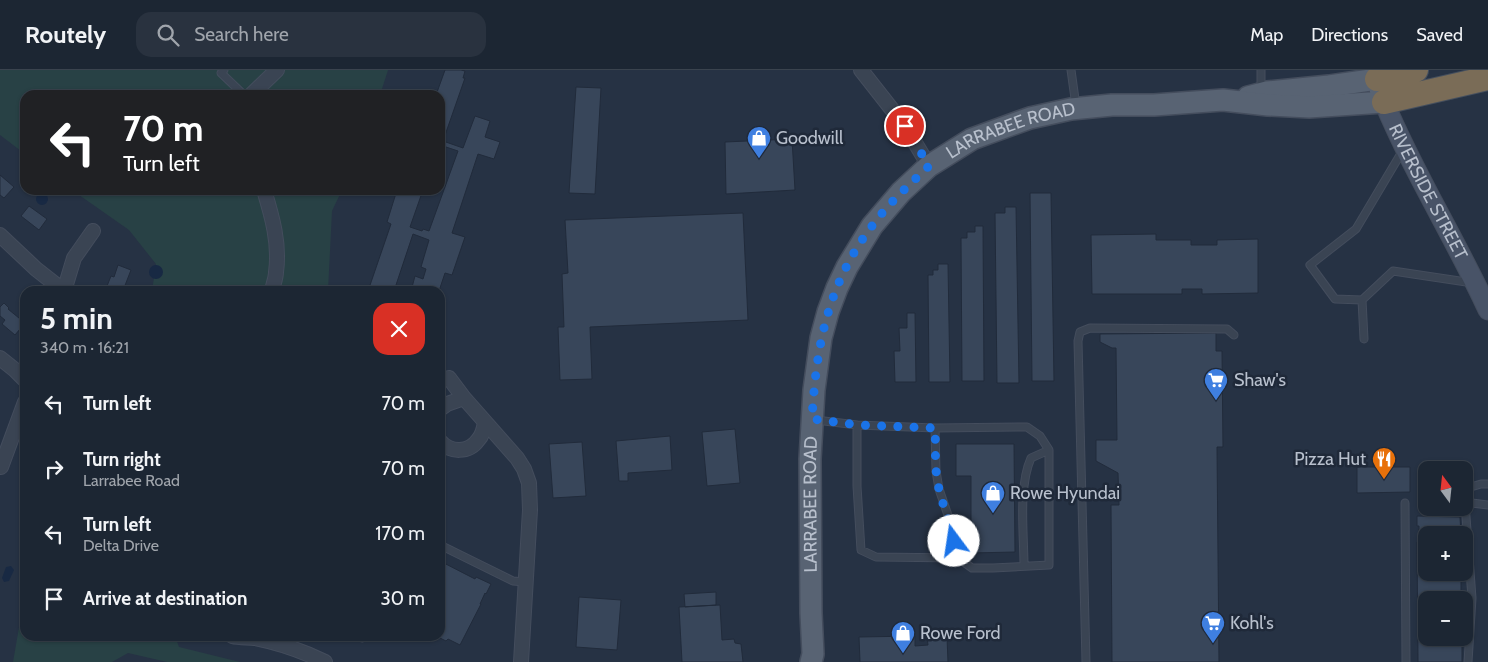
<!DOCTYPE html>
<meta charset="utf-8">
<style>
body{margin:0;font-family:Cabin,sans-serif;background:#29323f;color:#f1f3f6;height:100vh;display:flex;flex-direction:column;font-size:19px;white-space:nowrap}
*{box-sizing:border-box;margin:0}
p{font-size:16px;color:#a0a5ac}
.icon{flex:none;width:28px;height:28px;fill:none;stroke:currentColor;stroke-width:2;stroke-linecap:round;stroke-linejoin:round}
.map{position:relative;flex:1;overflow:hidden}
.drawer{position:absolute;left:20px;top:216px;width:425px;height:355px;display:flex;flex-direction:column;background:#1c2633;border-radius:15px;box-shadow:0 1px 4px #0004,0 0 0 1px #3a434e}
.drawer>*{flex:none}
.banner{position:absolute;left:20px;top:20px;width:425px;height:105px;border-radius:15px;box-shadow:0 1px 4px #0004,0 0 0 1px #3a434e;background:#202124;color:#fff;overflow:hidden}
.needle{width:32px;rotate:345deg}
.controls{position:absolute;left:1418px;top:391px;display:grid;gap:10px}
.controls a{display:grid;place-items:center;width:55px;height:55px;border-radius:10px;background:#1c2633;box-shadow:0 1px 4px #0004,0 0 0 1px #3a434e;font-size:25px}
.pin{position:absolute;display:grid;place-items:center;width:42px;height:42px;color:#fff;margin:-21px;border:2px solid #fff;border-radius:50%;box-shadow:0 1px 5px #0007}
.me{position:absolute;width:55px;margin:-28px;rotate:346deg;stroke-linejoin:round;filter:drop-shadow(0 0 4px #0008)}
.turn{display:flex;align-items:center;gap:18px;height:105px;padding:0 20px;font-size:22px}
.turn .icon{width:65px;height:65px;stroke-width:2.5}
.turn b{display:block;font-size:35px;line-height:42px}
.round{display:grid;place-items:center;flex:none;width:52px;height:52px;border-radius:15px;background:#29323f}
.headline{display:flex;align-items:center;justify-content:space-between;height:85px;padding:0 20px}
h1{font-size:30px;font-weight:800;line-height:38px}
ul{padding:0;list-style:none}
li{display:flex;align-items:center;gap:15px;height:65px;padding:0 20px}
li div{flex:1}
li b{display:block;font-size:19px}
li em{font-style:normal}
header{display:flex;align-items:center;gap:30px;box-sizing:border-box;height:70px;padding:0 25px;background:#1c2633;border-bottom:1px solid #3a434e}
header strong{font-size:24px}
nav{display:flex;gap:28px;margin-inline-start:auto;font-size:18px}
.search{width:350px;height:45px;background:#29323f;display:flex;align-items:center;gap:12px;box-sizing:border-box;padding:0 18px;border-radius:15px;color:#a0a5ac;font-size:19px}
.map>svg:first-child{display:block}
.green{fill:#284145}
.water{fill:#182943}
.building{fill:#38465a;stroke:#212b3b}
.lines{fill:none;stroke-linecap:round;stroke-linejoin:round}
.lane-casing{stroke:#444d5d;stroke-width:9}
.street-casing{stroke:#444d5d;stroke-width:16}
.secondary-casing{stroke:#444d5d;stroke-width:21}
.primary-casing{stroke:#444d5d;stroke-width:24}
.highway-casing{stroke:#454f5e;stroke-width:26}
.lane{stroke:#3a4453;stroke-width:7}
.street{stroke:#3a4453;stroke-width:14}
.secondary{stroke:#485367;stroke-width:19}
.primary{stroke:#586373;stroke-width:21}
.highway{stroke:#7a6c57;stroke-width:24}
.route{stroke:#1a73e8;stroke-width:9;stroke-dasharray:0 16.2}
.labels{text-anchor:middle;stroke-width:5;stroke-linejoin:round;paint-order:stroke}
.street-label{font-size:18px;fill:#b8c0cd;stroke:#1f2939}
.poi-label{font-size:18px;fill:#b8c0cd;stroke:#1f2939;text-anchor:start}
</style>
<header>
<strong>Routely</strong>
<div class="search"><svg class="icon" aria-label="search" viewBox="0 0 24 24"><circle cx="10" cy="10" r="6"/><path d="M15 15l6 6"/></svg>Search here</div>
<nav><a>Map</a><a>Directions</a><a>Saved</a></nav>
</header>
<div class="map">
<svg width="1488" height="592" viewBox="0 0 1488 592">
<rect width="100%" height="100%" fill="#263244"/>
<path class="green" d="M0,0h388l-8,25h-355v59l-25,-19z
M72,120h270l-10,21 -4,80h-176l4,-27 -27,-34z
M25,523v43h150l4,11 61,15h-73l-39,-9 -16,9h-99z"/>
<path class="water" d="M36 129a6 6 0 1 1 12 0a6 6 0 1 1-12 0Z
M149 202a7 7 0 1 1 14 0a7 7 0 1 1-14 0Z
M11,496l3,4 -5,11 -5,1 -2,-4 4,-11z"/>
<path class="building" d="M445,0h16l4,1 -2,7h2l-22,63 20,7 12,-32 15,5 -5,16 15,5 -6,17 -16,-5 -26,79 13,4 -13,38 -7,-2 -6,18h-28l4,-15 8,3 3,-10 -5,-2 8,-27 -16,-6 -19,57h-26l23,-67 -4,-2 10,-32h26l-13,37 12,4 1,-2 6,2 29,-80 -18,-6v-50h-4z
M576,17l25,1 -6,106 -26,-1z
M792,69l3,51 -69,4 -1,-52z
M0,105l14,12 -10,11 -4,-3z
M1030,123h21l3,188h-22z
M29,136l18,13 -8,11 -18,-14z
M1005,137h11l3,176h-22l-2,-170h10z
M743,143l5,107 -158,7 2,52 -32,1 -2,-53h6l-2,-53 6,-1 -3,-53z
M975,156h8l1,155h-22l-1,-143h6v-6h8z
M1156,164v6h35v5h26v-5l41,-1v54l-56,1v-5h-20v5h-90l-1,-59z
M938,194h10l2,118h-21l-1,-107h5v-5h5z
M118,195l13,5 -7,18 7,2 -1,1h-26h1l6,-15 3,1z
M4,233l5,5 -1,1 17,14 -10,12 -13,-11 3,-4 -5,-4v-9z
M907,243h8l1,69h-21l-1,-31h6l-1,-23h8z
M1216,263v18h6l1,96h-6l2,215h-107l-1,-157h8l-1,-32 -22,-12v-21h21l-1,-92h-4l-12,-6v-8z
M735,359l5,54 -33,3 -5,-54z
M670,366l2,34 -44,3v8h-9l-3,-40z
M582,372l4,54 -33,2 -4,-54z
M956,374h58l1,108 -44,1v-77h-15z
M1357,397h53v25l-53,1z
M24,417h1v18l-5,-2 5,-10 -3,-1z
M1417,446l43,1 1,18h-35v37h35v28h-35v38h36v24h-44l-1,-120h2v-16h-2z
M440,491l35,18 1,-2 15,7 -5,10 -1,-1 -5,11h1l-21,41 -12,-6 -2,2 -10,-5h4z
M716,522v13l-31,2 -1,-13z
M579,527l42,3 -4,50 -41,-3z
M720,535l2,35 12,-1 1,4 6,1 2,18h-61l-3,-55z
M915,566v10l13,-1 -1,-8h20l1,25h-88l-1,-25z"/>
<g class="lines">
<g class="lane-casing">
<path id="lane" d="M224,0l-3,3 23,22
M1071,0l5,36
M1261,0v20
M1362,230l-27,-1 -25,-34 46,-36 47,-79
M1364,269l-2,-39 31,-29 80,12
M816,350l41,5
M935,358l1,43 3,18 12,35 7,34 14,10h21l56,-3v-115l-9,-14 -13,-9 -92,1 -78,-3v61l4,64 15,7 82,1
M1464,419l17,-5h7
M1464,432l24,3
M1405,433l1,159
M1465,433l7,95 -4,64
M440,475l73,36 12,1
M1024,496c0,-31 -6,-79 7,-108l18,-8
M362,568l1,-2
M1086,592l-8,-321 2,-9 10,-4 137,1 7,6"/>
</g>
<g class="street-casing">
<path id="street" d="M861,0l44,56 24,40
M251,25l26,-25
M264,120c8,26 16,54 12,82 0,6 -3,13 -4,19
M0,165l36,34 28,22
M64,221l10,-33 19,-27
M0,288l15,12 10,10
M449,308l15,20 53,60 7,11 5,14 1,27 -9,152
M440,339l7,-5 17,-6
M440,371c10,12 29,12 38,-1 5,-5 6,-12 7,-18
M1,397l24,-65
M232,566c8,2 16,1 23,2 25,5 48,13 70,24"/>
</g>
<g class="secondary-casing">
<g id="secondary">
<path id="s1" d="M1384,32c30,72 72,138 104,208"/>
</g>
</g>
<g class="primary-casing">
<g id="primary">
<path d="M1248,27l19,-5 62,-6 48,-7"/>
<path id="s2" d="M811,592l2,-8 -2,-41 -1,-154 4,-69 7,-52 7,-26 9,-24 10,-21 25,-41 29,-34 28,-26 43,-27 58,-21 41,-9 41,-4h42l69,-5 45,5 41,2 75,-5 -5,-17"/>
</g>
</g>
<g class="highway-casing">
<path id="highway" d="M1377,9l39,-9
M1384,32l104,-24"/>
</g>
<use href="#lane" class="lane"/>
<use href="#street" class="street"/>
<use href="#secondary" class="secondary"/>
<use href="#primary" class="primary"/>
<use href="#highway" class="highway"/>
</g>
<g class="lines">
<path class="route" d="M905,56l24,40c-20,19 -41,38 -57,60 -45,59 -56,122 -60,193l46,6 77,3c1,20 -1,41 4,61 4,18 12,34 15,52"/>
</g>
<defs>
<g id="shop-pin" transform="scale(1.25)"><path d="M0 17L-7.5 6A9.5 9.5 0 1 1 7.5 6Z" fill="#3f7fe0" stroke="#1f2939"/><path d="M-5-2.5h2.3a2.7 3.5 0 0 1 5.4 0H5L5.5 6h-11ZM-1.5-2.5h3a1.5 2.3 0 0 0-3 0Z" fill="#fff"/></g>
<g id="supermarket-pin" transform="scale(1.25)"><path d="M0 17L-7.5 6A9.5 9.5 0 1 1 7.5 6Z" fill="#3f7fe0" stroke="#1f2939"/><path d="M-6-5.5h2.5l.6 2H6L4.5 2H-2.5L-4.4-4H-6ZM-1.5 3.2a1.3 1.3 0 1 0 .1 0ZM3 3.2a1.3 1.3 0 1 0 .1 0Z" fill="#fff"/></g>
<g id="restaurant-pin" transform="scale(1.25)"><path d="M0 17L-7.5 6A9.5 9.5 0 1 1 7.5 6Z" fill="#e8710a" stroke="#1f2939"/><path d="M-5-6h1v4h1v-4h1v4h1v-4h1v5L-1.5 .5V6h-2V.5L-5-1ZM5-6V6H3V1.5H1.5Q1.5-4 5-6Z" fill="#fff"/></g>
</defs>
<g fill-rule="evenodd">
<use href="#shop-pin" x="759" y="68"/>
<use href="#supermarket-pin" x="1216" y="310"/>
<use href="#restaurant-pin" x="1384" y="389"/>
<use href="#shop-pin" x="993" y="423"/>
<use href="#supermarket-pin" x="1213" y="553"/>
<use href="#shop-pin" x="903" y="563"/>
</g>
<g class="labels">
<g class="street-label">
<text dy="6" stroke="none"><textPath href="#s2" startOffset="622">LARRABEE ROAD</textPath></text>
<text dy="6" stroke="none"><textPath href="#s1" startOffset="100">RIVERSIDE STREET</textPath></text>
<text dy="6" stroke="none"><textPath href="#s2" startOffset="158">LARRABEE ROAD</textPath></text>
</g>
<g class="poi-label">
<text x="776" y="74">Goodwill</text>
<text x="1234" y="316">Shaw's</text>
<text x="1366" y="395" text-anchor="end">Pizza Hut</text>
<text x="1010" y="429">Rowe Hyundai</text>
<text x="1230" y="559">Kohl's</text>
<text x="920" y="569">Rowe Ford</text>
</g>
</g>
</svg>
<div class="controls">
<a><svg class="needle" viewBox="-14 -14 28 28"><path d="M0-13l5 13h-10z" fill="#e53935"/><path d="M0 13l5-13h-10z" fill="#a0a5ac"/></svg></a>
<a>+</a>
<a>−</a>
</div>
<div class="pin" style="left:905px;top:56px;background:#d93025"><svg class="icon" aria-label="arrive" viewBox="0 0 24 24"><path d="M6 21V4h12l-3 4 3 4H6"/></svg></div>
<svg class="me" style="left:954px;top:471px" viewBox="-20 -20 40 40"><circle r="19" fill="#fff"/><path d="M0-13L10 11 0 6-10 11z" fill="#1a73e8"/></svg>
<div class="banner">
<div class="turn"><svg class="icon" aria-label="left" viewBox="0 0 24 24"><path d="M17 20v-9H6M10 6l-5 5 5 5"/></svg><div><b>70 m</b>Turn left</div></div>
</div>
<section class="drawer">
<div class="headline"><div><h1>5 min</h1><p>340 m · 16:21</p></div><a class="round" style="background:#d93025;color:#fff"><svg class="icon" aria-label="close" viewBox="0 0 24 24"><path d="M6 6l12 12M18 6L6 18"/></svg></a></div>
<ul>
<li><svg class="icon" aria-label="left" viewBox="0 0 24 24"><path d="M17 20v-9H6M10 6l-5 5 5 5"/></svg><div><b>Turn left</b></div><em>70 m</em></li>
<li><svg class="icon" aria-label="right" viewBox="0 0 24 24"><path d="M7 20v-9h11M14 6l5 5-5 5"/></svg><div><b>Turn right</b><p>Larrabee Road</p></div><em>70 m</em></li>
<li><svg class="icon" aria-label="left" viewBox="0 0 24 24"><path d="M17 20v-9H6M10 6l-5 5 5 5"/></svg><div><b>Turn left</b><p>Delta Drive</p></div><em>170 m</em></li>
<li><svg class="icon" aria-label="arrive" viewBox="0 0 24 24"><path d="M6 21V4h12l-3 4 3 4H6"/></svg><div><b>Arrive at destination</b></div><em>30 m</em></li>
</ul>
</section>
</div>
